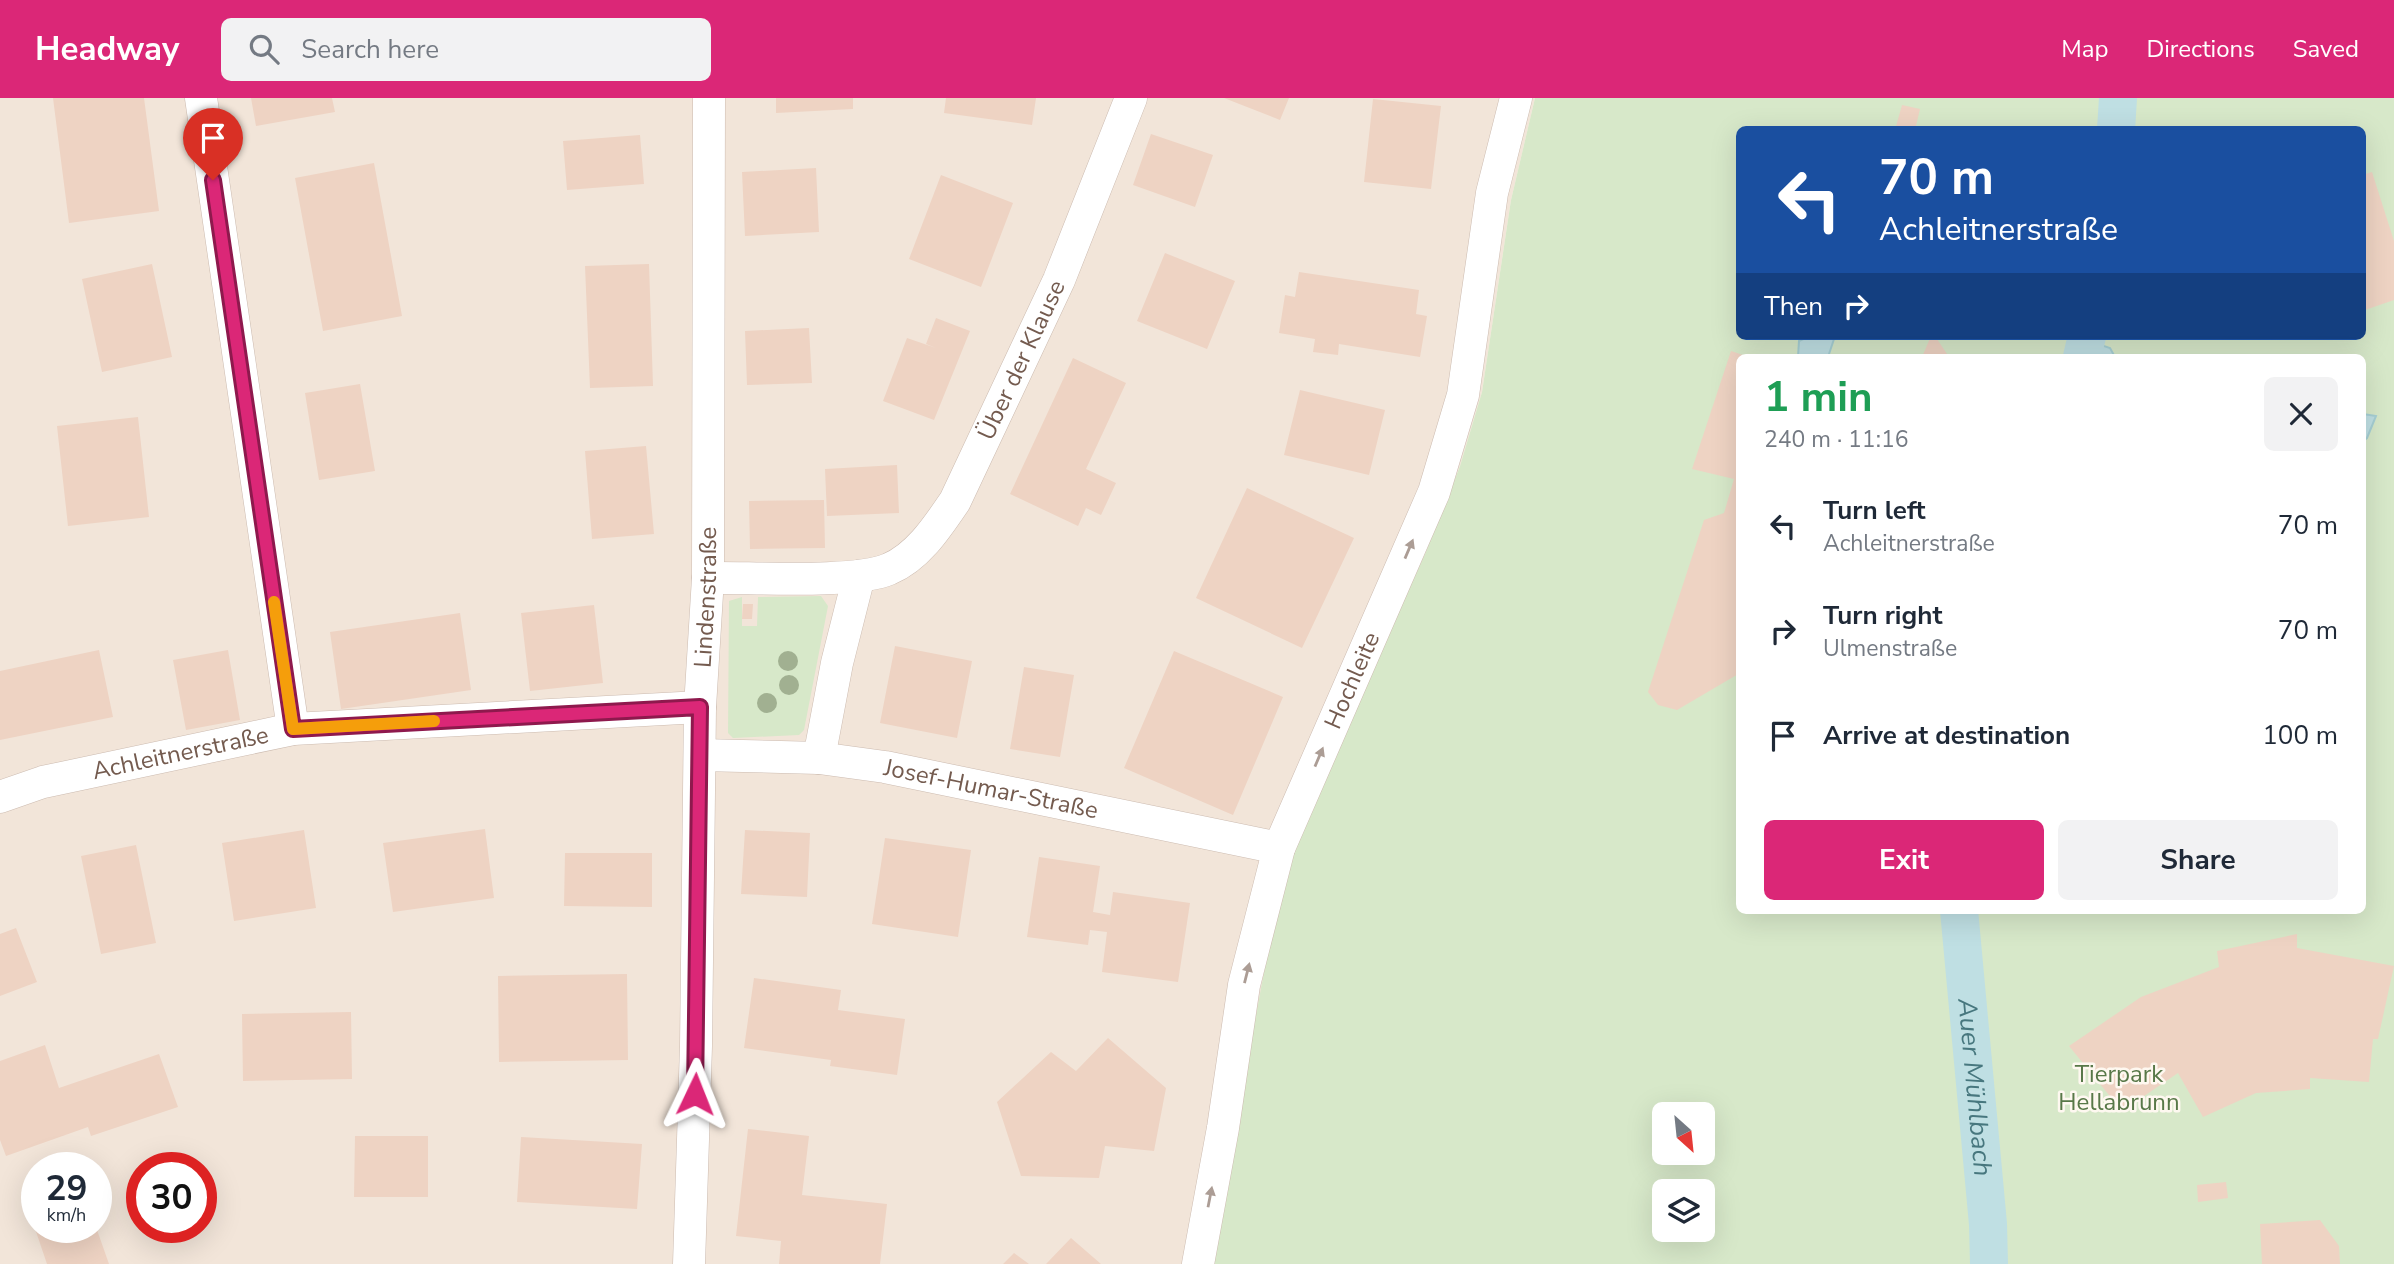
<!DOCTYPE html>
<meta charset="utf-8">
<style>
body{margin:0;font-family:"Nunito Sans",sans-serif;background:#f2f2f3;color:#1f2937;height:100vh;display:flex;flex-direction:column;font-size:26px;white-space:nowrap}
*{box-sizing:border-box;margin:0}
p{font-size:23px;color:#747a83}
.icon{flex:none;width:38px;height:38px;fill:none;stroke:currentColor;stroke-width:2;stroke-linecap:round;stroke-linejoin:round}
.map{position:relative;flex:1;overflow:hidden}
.sheet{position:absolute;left:1736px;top:256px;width:630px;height:560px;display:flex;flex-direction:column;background:#fff;border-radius:10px;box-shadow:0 7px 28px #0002}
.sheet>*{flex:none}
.hud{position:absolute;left:1736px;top:28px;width:630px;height:214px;border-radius:10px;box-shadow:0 7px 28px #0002;background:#1a4fa0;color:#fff;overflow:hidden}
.needle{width:46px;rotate:153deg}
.controls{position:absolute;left:1652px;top:1004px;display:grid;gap:14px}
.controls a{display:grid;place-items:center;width:63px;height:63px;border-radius:10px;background:#fff;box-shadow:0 7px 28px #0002;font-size:35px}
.speed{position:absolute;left:21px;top:1054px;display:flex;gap:14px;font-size:35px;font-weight:700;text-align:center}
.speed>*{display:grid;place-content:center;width:91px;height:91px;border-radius:50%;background:#fff;box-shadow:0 7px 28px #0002;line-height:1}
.speed small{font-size:18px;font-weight:400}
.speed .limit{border:10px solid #d22;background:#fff;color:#111}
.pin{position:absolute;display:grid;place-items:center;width:60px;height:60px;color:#fff;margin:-72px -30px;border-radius:50% 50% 50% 0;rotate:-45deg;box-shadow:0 0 7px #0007}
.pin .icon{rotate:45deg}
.me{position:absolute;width:77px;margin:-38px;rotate:2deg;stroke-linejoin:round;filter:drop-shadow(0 0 5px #0008)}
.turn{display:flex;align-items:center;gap:24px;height:147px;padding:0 28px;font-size:32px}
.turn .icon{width:91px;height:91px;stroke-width:2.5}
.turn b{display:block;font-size:49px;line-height:60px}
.then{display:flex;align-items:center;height:66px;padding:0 28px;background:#0003;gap:14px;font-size:26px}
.round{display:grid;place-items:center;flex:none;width:74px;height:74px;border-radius:10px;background:#f2f2f3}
.overview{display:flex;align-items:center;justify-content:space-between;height:119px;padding:0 28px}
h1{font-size:42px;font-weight:700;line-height:52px;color:#1e9e55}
.button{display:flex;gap:14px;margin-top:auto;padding:14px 28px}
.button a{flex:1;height:80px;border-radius:10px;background:#db2777;color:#fff;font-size:28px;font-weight:700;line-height:80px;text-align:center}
.button a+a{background:#f2f2f3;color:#1f2937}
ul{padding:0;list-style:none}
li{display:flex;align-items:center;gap:21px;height:105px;padding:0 28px}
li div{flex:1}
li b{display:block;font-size:26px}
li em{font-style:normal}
header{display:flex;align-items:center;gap:42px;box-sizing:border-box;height:98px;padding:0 35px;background:#db2777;color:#fff}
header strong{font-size:33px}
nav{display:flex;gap:38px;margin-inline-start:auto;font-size:24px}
.search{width:490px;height:63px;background:#f2f2f3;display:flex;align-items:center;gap:18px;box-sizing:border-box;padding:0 24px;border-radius:10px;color:#747a83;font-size:26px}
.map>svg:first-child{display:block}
.residential{fill:#f2e5d9;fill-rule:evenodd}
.green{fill:#d7e8c9;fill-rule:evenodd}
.water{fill:#bfdfe3;stroke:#a6cfd4;stroke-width:2}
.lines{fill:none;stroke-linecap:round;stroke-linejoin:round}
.canal{stroke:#bfdfe3;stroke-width:38}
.building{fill:#eed3c3}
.street-casing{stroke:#ccbbb0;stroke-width:33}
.street{stroke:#fff;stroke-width:32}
.tree{fill:#a1b091}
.oneway{fill:#ac9d95}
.route-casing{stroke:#8e194d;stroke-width:18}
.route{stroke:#db2777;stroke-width:12}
.slow{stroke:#f59e0b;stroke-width:12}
.labels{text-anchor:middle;stroke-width:5;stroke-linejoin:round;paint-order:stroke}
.street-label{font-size:24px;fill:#745b4f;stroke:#fef8f0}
.park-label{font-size:24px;fill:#587848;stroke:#fef8f0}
.water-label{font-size:26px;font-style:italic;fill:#47777e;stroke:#fef8f0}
</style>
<header>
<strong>Headway</strong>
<div class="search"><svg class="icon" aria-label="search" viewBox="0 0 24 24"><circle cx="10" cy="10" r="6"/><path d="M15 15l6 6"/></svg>Search here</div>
<nav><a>Map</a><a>Directions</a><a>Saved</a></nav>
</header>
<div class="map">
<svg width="2394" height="1166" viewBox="0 0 2394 1166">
<rect width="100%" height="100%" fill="#fbf4ea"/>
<path class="residential" d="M0,0h1535l-24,102 -29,192 -22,74 -35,88 -216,710h-1209zM37,1069h59v60h-59zM142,1069h59v60h-59z"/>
<path class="green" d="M1535,0h859v1166h-1185l76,-403 140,-307 35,-88 22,-74 29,-192zM1740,32h622v206h-622zM1740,259h622v553h-622zM1664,1017h39v38h-39zM1664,1094h39v38h-39z
M821,498l7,10 -24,124 -5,5 -66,3 -5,-5 1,-132 13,-4v29h15l1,-29z"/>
<path class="water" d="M1810,238h25l-7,21h-30l1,-16z
M2086,242l24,8 5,9h-33z
M2363,316l13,2 -9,22 -4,3z"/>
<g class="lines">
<g class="canal">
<path d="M2116,32l2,-32"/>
<path d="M2082,259l5,-21"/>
<path id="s1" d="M1959,812l29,314 1,40"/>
</g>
</g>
<path class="building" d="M53,0h91l15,113 -90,12z
M251,0h81l3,14 -79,14z
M776,0h77v11l-77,4z
M946,0h90l-4,27 -88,-12z
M1224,0h65l-9,22z
M1373,1l68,7 -10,83 -67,-7z
M1902,7l18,4 -5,21h-20z
M1151,36l62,21 -18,52 -62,-22z
M640,37l4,49 -77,6 -4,-49z
M374,65l28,153 -79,15 -28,-153z
M816,70l3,64 -74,4 -3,-64z
M2372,74l22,69v59l-32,11v-136z
M941,77l72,28 -32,84 -72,-28z
M1165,155l70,28 -28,68 -70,-28z
M152,166l20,93 -70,15 -20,-93z
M649,166l4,122 -63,2 -5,-122z
M1299,174l120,18 -3,24 11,2 -7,41 -81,-13 -1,11 -25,-3 2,-13 -36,-6 6,-38 10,2z
M936,220l34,13 -36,89 -51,-19 24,-63 29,10 -10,-4z
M809,230l3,55 -65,2 -2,-54z
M1931,238h4l14,21h-27z
M1731,253l18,6h-9v316l-63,37 -19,-5 -10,-13 56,-172 20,-7 10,-34 -42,-10z
M1073,260l53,25 -40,86 30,14 -15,32 -15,-7 -8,18 -68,-32z
M360,286l15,87 -56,9 -14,-87z
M1300,292l85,20 -16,65 -85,-20z
M138,319l11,100 -81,9 -11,-100z
M646,348l8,88 -62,5 -7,-88z
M897,367l2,48 -72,3 -2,-47z
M1247,390l107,50 -52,110 -106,-50z
M824,402l1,48 -75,1 -1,-48z
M743,506h10l-1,15h-10z
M594,507l9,78 -73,8 -9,-78z
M460,515l11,77 -130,19 -11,-77z
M895,548l77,15 -15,77 -77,-15z
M99,552l14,67 -113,23v-69z
M228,552l12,70 -54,10 -13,-70z
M1174,553l109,46 -50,118 -109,-47z
M1024,569l50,8 -14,82 -50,-8z
M485,731l9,69 -101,14 -10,-69z
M304,732l12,78 -82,13 -12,-78z
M745,732l65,3 -3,64 -66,-3z
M885,740l86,12 -13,87 -86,-13z
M136,747l20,98 -55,11 -20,-98z
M565,755h87v54l-88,-1z
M1039,759l61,9 -7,46 17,3 3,-23 77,11 -12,79 -76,-10 5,-40 -17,-2 -2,15 -61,-8z
M16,830l21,54 -37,14v-62z
M2297,836v14l97,18 -16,73h-5l-4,43 -59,-4v11l-54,4 -53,24 -25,-44 -56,38 -53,-65 72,-49 78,-30 -2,-16z
M627,876l1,86 -129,2 -1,-86z
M754,880l87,12 -3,20 67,9 -8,56 -67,-9 1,-6 -87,-12z
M351,914l1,67 -109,2 -1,-67z
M1108,940l58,50 -12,63 -49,-5 -6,32 -78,-2 -24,-74 54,-50 25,19z
M45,947l14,43 100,-34 19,53 -87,29 -3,-9 -82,29 -6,-16v-79z
M748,1031l61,7 -7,59 85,9 -7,60h-101l2,-23 -45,-5z
M355,1038h73v61h-74z
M521,1039l121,7 -5,65 -120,-7z
M2226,1084l2,16 -30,4 -1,-17z
M37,1114v15h59l13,37h-62l-17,-50z
M2320,1122l19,26 1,18h-78l-2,-40z
M1071,1140l30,26h-55z
M1014,1155l15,11h-26z"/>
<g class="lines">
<g class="street-casing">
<g id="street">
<path d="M201,0l92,631"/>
<path id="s2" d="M708,480c41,-1 147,6 181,-9 29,-12 49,-43 66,-68l104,-221 72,-182"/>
<path id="s3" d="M700,657l119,3 66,9 394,81"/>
<path d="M819,660l18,-95 22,-87"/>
<path id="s4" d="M0,699l43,-15 250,-53 407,-22"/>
<path id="s5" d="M689,1166l7,-218 4,-339 8,-129 1,-480"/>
<path id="s6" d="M1198,1166l25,-136 21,-143 35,-137 155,-356 29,-97 29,-202 24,-95"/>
</g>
</g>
<use href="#street" class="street"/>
</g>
<g class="tree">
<circle cx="788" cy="563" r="10"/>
<circle cx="789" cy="587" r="10"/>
<circle cx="767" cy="605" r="10"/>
</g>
<defs><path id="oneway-solid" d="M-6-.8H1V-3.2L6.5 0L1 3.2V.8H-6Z" transform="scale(1.75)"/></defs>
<g class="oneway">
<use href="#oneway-solid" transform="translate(1409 451) rotate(-67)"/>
<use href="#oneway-solid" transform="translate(1319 659) rotate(-67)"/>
<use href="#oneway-solid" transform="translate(1247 875) rotate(-76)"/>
<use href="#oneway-solid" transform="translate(1210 1099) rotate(-79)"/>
</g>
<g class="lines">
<g class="route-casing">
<path id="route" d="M213,82l80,549 407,-22 -5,387"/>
</g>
<use href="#route" class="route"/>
<path class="slow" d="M274,504l19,127 141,-8"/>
</g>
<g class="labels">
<g class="street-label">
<text dy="8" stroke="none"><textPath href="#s2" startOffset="434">Über der Klause</textPath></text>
<text dy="8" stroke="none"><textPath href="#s5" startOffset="667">Lindenstraße</textPath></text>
<text dy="8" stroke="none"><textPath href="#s6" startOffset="607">Hochleite</textPath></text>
<text dy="8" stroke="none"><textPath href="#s4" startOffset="186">Achleitnerstraße</textPath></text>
<text dy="8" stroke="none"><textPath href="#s3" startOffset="294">Josef-Humar-Straße</textPath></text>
</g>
<g class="park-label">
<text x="2119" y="984">Tierpark<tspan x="2119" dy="28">Hellabrunn</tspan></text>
</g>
<g class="water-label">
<text dy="9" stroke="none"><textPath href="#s1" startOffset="178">Auer Mühlbach</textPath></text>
</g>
</g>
</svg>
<div class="controls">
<a><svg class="needle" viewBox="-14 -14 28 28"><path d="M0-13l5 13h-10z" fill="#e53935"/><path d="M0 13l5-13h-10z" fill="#747a83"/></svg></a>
<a><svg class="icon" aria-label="layers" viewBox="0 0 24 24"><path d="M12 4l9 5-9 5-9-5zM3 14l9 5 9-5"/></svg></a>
</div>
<div class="speed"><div>29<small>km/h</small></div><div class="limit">30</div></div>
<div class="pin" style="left:213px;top:82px;background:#d93025"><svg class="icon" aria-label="arrive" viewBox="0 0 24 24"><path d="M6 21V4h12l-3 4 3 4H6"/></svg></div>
<svg class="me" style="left:695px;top:996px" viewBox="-20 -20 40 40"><path d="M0-17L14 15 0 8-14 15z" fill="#db2777" stroke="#fff" stroke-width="4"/></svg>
<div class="hud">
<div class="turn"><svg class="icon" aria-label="left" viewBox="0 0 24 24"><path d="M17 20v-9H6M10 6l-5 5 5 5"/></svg><div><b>70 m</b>Achleitnerstraße</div></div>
<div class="then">Then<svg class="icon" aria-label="right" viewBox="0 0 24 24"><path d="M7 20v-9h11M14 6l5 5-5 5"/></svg></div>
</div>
<section class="sheet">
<div class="overview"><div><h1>1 min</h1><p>240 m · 11:16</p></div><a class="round"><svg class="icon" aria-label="close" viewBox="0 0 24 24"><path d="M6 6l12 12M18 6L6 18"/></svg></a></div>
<ul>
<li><svg class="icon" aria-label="left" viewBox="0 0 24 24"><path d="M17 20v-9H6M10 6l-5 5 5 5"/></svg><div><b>Turn left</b><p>Achleitnerstraße</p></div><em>70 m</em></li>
<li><svg class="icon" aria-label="right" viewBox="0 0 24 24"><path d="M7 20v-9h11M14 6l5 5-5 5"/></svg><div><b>Turn right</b><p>Ulmenstraße</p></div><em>70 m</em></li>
<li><svg class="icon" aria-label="arrive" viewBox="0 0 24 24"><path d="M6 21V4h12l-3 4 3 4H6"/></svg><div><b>Arrive at destination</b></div><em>100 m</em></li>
</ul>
<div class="button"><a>Exit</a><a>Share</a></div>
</section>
</div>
